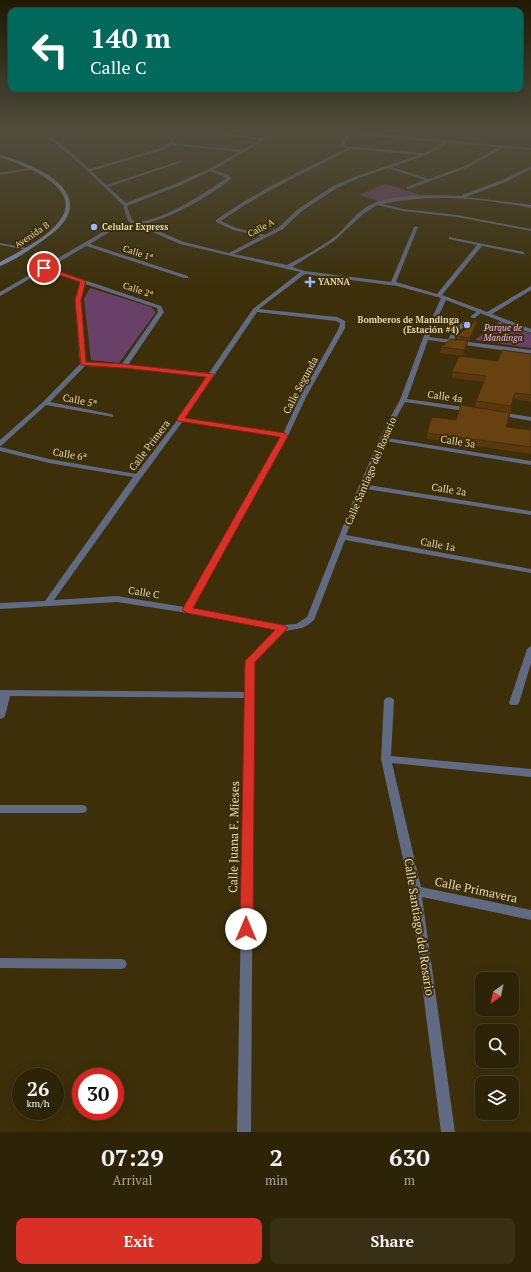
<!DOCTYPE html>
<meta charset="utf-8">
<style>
body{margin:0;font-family:"PT Serif",serif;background:#392f15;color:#f1f3f6;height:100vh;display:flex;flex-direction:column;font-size:15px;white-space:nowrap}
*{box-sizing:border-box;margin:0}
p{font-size:13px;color:#a7a49b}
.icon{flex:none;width:22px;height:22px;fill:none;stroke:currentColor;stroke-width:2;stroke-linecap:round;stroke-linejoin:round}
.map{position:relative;height:1132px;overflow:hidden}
.panel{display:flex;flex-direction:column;background:#2d2307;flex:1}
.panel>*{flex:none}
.guide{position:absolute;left:8px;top:8px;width:515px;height:84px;border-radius:8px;box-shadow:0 4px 16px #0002,0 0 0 1px #484028;background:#00695c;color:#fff;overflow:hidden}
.needle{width:26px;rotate:213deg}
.fabs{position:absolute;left:475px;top:972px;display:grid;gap:8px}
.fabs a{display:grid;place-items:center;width:44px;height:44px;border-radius:8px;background:#2d2307;box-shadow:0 4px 16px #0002,0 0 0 1px #484028;font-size:20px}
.speed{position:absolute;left:12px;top:1068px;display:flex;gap:8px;font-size:20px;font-weight:700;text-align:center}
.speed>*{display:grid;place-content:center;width:52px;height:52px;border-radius:50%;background:#2d2307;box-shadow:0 4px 16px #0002,0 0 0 1px #484028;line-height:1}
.speed small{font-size:10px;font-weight:400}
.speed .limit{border:6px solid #d22;background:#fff;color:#111}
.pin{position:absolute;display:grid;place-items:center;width:34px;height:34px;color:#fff;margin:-17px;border:2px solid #fff;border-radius:50%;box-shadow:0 1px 4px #0007}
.me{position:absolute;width:44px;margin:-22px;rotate:0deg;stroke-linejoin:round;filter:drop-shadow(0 0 3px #0008)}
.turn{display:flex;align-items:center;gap:14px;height:84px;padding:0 16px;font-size:18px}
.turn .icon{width:52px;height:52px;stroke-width:2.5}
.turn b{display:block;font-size:28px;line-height:34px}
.eta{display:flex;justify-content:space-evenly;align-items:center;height:68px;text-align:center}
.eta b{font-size:24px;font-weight:600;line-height:28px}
.button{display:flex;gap:8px;margin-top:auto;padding:8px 16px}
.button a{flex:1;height:46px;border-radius:8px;background:#d93025;color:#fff;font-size:16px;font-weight:600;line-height:46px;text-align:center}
.button a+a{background:#392f15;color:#f1f3f6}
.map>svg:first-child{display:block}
.green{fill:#694168}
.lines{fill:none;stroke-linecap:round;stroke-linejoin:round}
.service{fill:#606a83;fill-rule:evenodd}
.minor{fill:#606a83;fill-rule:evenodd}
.secondary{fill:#7a8ab1;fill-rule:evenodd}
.wall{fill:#59380e}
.shaded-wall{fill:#482e0b}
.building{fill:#674110;stroke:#482e0b}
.route{fill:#d93025;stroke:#8d1f18}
.poi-dot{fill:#99b5fd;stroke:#3c2f09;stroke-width:1.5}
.labels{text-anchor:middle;stroke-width:4;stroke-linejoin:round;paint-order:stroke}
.far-poi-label{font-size:9px;font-weight:bold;fill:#e6d8b7;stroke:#3c2f09;text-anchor:start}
.far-street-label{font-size:9px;fill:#e6d8b7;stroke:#3c2f09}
.far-park-label{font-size:9px;font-style:italic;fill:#f9b7f6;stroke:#3c2f09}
.street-label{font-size:10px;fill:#e6d8b7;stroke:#3c2f09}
.near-street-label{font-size:12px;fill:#e6d8b7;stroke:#3c2f09}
</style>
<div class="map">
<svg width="531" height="1132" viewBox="0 0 531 1132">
<rect width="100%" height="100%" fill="#3c2f09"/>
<path class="green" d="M385,184l36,11 -42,6 -20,-6z
M90,288l61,19 5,5 -37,51 -28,-3 -7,-61z
M500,321l31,13v14l-56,-8z"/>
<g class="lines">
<path class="service" d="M54,131h11l-21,4 -2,-1z
M179,161l3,1 -74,25 -4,-1z
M480,309l3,2 -1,1 -7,6h-4v-2z
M464,321l5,1 -12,11 -4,9h-4l-1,-1 4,-10z
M0,805h82l4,1 1,3 -1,3 -4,1h-82z
M0,958l121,1 4,1 2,4 -2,4 -4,1 -121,-1z"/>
<path class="minor" d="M35,131c15,0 43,27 54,38l72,-21 8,-5 6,-12h4l-6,12 69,7 18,-10 -75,-9h16l62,7 12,-7h5l-67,39 14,4 5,4c-19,17 -66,43 -90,46l42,18 45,11 32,-17 -28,-6 -17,-8v-2c41,-29 86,-50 131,-72h-3l-4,-3 7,-14 184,17v2l-28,-2 -34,19 -60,22h-2v-2l18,-7 -37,-12 -29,10 -22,10 -35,23 -19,18 -49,25 53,11c17,-9 35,-18 50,-30 12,-11 22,-26 37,-32 24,-9 62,-8 88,-7v-1l40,-15 29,-14v3l-25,13 -40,15 60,7 5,1v3c-12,-3 -24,-4 -36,-6 -38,-5 -75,-6 -113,2l21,5 54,6 74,14v2l-74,-14 -54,-6 -26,-6 -15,10 -28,26 -42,26 13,4 86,11 23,-55 2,-1 2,1 -22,55 41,12 40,-49 -28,-6v-2l75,15v2h-2l-40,-8 -40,49 45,17 44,-26v4l-39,24 39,15v4l-85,-33 -17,37 102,13v4l-103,-14 -21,59 64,9 3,2 -3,2 -66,-10 -13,23 -5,13 144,23v4l-146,-24 -17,44 163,26v4l-165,-26 -20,46 185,34v4l-186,-33 -31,80 -6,5 -6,3 -17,3 -31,31 -3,470h-14l8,-434 -235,-2 -5,20 -2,2 -3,1v-29l245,2 1,-31 31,-32 -90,-16 -70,-11 -117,7v-6l45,-2 88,-124 -84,-14 -49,-12v-4l49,12 87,15 43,-56 28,-41 -83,-9 -39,-2 -35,36 61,12 2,1v2l-67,-12 -44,40 -2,1v-6l43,-38 37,-38 -5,-64 5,-18 -35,-12 -43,25 -2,1v-4l113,-66 18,-3 -3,-2 -5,-16 -43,-41 -33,-27zM349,134l94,9 -19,10 -78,-7 -2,-1zM448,143l50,4 -31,18 -38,14 -37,-12 35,-12zM172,145l67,7 -30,17 -32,14 -51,20 -35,-32 72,-21zM352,149l67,6 -62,21 -24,10 -35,23 -19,18 -14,8 -29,-7 -15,-7c41,-29 86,-50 131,-72zM210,171l17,7c-18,12 -75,51 -95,42l-5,-14 54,-21zM136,225l44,19 120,28 -47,37 -44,64 -81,-8 36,-53 -3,-6 -112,-38 37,-22 98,32h4v-2l-98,-32 26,-16zM305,274l92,12 44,12 -18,40 -23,62 -14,25 -27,61 -52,131 -11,7 -13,1 -91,-17 96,-172 18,-39 39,-69v-7l-8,-4 -78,-8zM85,284l72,24 1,4 -36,52 -36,-2 -5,-62zM257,312l79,9 4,2 -1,5 -39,69 -17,37 -98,-16zM183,421l98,16 -97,170 -67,-11 -63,4 87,-122z
M497,131l34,2v2l-32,-3z
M34,167l2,1 -1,1 -35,6v-2z
M0,243l27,5 2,1 -2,1 -27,-5z
M500,412l31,5v4l-33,-6 -1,-1z
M531,646v17l-12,40 -2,2h-6l-2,-2 18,-54z
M389,697l3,1 2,2 -3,56 140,13v8l-139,-14 29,124 110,23v10l-109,-23 33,235h-14l-31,-241 -29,-132 3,-59 2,-2z"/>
<path class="secondary" d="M0,155c22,6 78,25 69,57 -3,12 -17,22 -27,29 -12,9 -27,19 -42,25v-4c20,-11 46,-23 60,-42 25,-33 -38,-55 -60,-63z"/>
</g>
<path class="wall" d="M478,322l-8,19 -13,-2v-3z
M441,347h26l-4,9 -23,-3z
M531,354v48l-17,-3 -3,14 -35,-6v-6l8,-19 -32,-4v-6z
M509,419l-2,8 24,3v24l-104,-15v-6l29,-13z"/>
<path class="shaded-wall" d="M478,319v3l-8,19v-3z
M468,341l-1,6 -4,9 1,-6z
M515,393l-1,6 -3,14v-7z
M510,413l-1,6 -4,14 1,-6z"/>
<path class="building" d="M478,319l-8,19 -13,-2z
M451,339l17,2 -4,9 -23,-3z
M502,350l29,4v41l-16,-2 -4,13 -35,-5 10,-25 -34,-4 7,-16 39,5z
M461,405l49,8 -4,14 25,3v17l-104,-14 5,-16 24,3z"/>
<linearGradient id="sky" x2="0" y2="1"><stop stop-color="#211a05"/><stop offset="0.45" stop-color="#504d3e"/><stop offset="1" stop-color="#504d3e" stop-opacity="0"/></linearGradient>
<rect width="531" height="290" fill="url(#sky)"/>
<path class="route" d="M42,267h5l39,14 -5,19 5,62 38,2 89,10 1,1 -29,43 100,15 3,3 -95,172 90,17 5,3 -33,34 -2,267 -2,4 -5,2 -4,-2 -2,-4 5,-268 30,-31 -88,-17 -5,-3 98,-173 -102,-16 -1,-2 29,-42 -82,-9 -43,-3 -6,-65 5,-18 -38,-13z"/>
<g class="poi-dot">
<circle cx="94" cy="227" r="4"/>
<path d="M308 276h4v4h4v4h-4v4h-4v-4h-4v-4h4z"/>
<circle cx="467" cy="325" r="4"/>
</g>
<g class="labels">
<g class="far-poi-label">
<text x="102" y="230">Celular Express</text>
<text x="318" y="285">YANNA</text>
<text x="459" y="323" text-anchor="end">Bomberos de Mandinga<tspan x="459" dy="10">(Estación #4)</tspan></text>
</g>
<g class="far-street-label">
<text transform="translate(261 228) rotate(-28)" y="3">Calle A</text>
<text transform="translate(32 235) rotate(-34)" y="3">Avenida B</text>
<text transform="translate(138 253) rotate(18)" y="3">Calle 1ª</text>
<text transform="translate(138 290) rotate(18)" y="3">Calle 2ª</text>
</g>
<g class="far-park-label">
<text x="503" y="331">Parque de<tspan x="503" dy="10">Mandinga</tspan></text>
</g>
<g class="street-label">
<text transform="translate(300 385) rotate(-62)" y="4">Calle Segunda</text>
<text transform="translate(445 396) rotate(8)" y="4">Calle 4a</text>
<text transform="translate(80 400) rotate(11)" y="4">Calle 5ª</text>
<text transform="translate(458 441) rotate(9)" y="4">Calle 3a</text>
<text transform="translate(149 445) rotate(-53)" y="4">Calle Primera</text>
<text transform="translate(70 454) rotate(10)" y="4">Calle 6ª</text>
<text transform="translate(370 471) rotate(-67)" y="4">Calle Santiago del Rosario</text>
<text transform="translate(449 489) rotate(9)" y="4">Calle 2a</text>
<text transform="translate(438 544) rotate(10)" y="4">Calle 1a</text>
<text transform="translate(144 592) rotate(9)" y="4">Calle C</text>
</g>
<g class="near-street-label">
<text transform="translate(234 837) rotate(-89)" y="4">Calle Juana F. Mieses</text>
<text transform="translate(476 890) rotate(12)" y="4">Calle Primavera</text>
<text transform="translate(419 927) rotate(81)" y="4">Calle Santiago del Rosario</text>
</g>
</g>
</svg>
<div class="fabs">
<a><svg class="needle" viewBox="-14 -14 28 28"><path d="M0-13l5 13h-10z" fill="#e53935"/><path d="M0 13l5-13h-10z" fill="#a7a49b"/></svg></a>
<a><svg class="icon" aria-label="search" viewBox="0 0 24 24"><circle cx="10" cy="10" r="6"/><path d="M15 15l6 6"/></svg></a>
<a><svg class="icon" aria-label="layers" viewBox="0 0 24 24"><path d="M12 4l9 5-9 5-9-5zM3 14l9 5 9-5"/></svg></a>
</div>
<div class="speed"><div>26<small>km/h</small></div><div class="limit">30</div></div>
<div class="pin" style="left:44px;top:268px;background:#d93025"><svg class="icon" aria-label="arrive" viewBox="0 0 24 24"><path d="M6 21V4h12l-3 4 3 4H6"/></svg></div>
<svg class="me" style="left:246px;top:929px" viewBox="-20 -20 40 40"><circle r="19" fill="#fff"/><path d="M0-13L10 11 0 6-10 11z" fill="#d93025"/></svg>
<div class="guide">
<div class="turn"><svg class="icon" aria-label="left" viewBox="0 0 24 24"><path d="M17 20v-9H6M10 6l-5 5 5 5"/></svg><div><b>140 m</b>Calle C</div></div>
</div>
</div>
<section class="panel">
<div class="eta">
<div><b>07:29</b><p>Arrival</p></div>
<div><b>2</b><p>min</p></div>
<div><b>630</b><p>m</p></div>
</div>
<div class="button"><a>Exit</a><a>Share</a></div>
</section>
